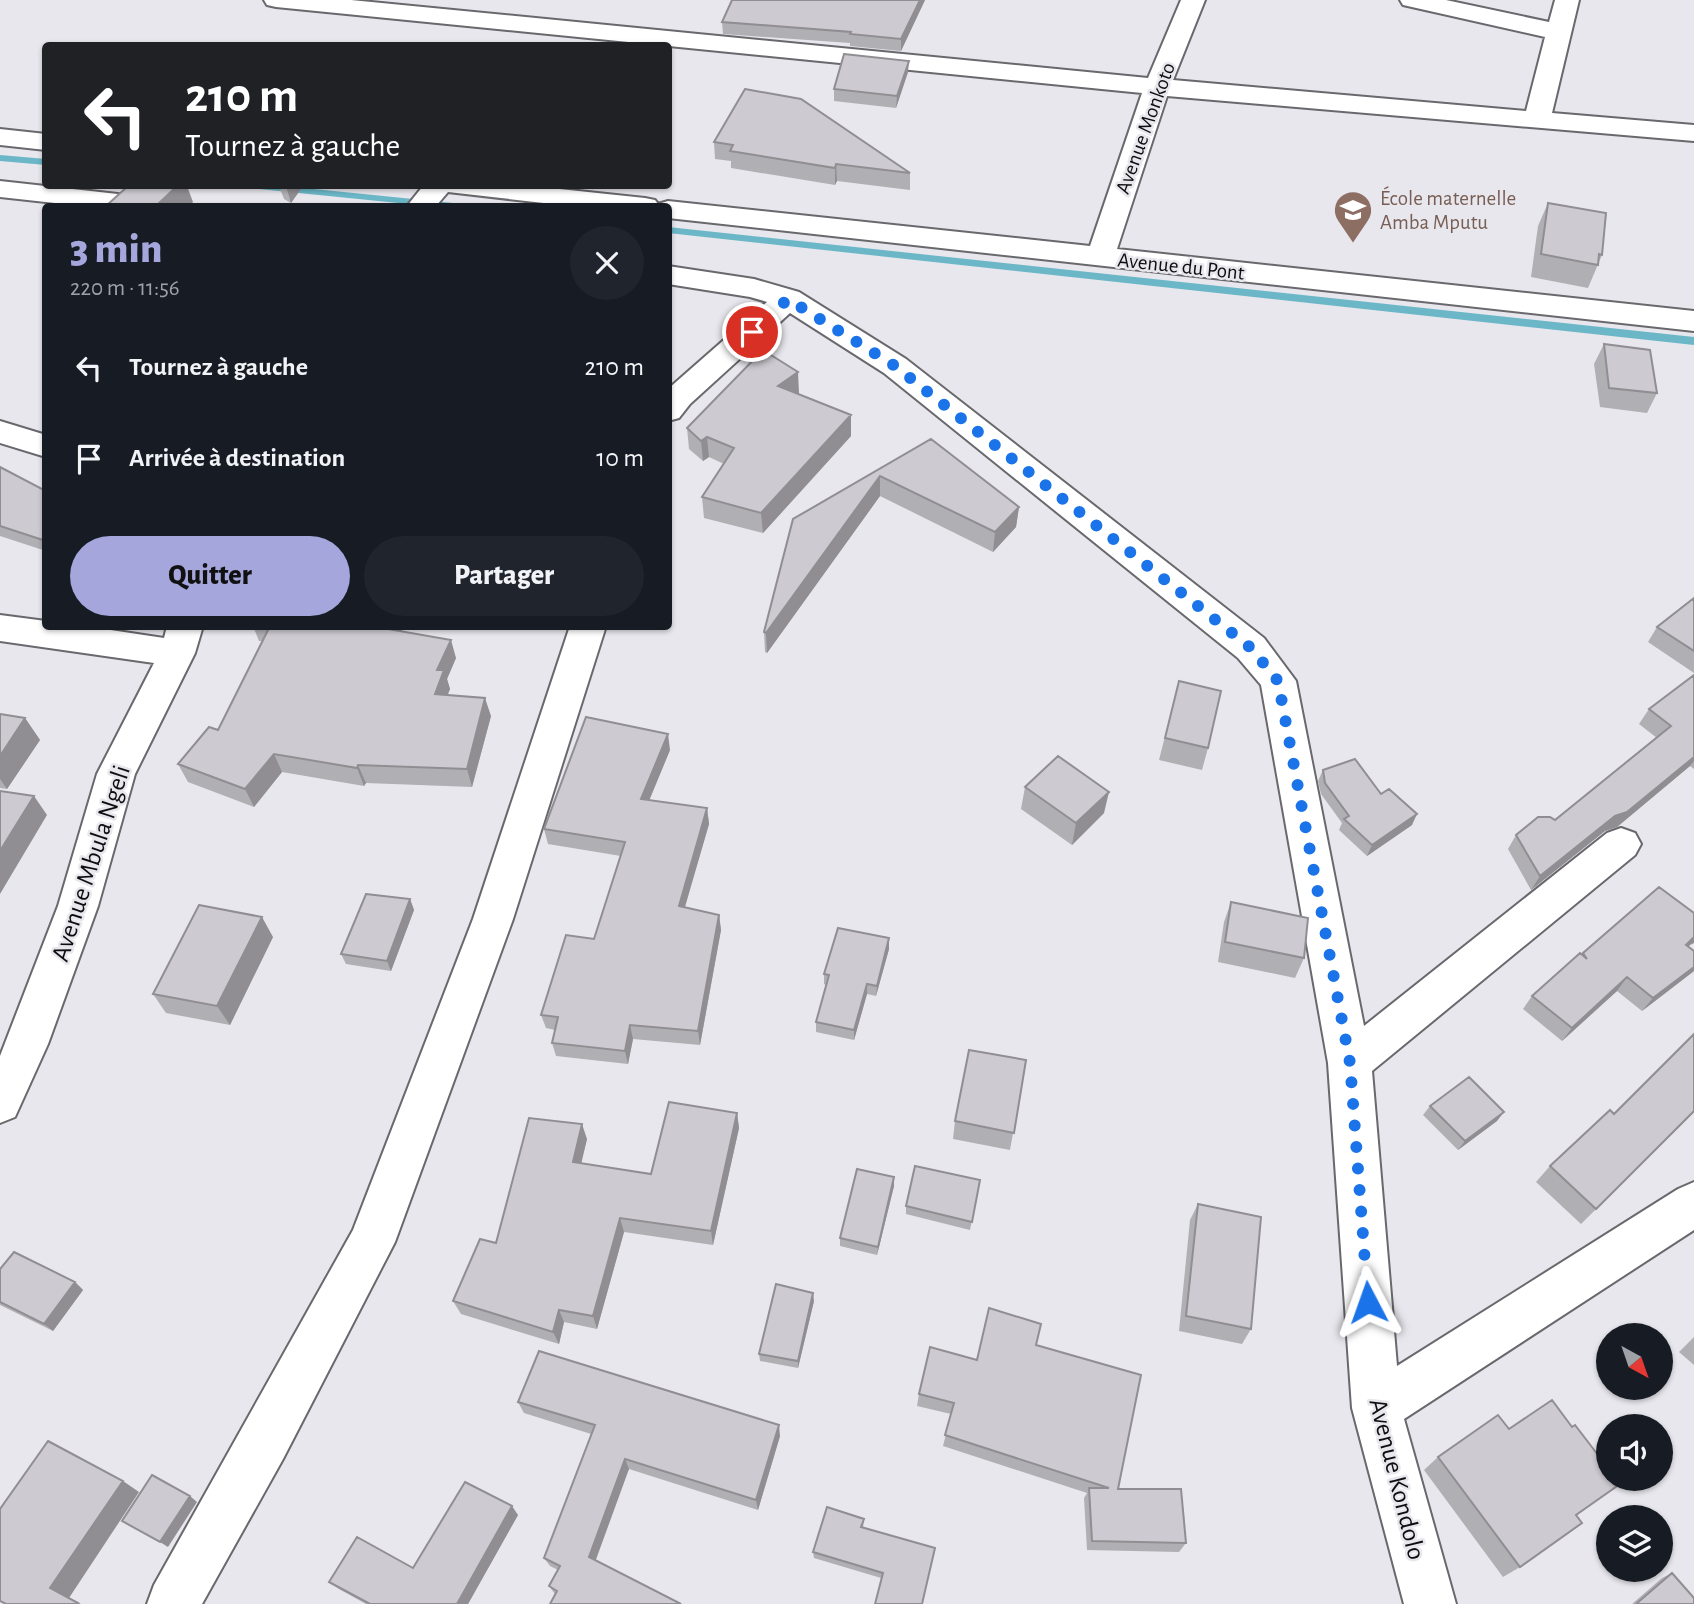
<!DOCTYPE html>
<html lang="fr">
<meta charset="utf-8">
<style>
body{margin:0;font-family:"Alegreya Sans",sans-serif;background:#20242c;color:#f1f3f6;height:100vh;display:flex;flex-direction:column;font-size:26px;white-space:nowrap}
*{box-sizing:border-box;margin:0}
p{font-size:23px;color:#9ea1a6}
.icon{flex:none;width:38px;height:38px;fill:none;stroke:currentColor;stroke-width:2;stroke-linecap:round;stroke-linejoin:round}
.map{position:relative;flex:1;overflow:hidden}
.sheet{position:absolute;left:42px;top:203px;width:630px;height:427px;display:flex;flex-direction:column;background:#171b24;border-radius:7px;box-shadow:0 2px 5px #0004}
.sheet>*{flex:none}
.guide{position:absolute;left:42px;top:42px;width:630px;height:147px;border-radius:7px;box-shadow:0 2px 5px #0004;background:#202124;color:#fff;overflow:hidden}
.needle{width:46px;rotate:140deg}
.controls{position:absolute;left:1596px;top:1323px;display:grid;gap:14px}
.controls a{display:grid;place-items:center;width:77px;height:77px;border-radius:50%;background:#171b24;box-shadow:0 2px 5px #0004;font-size:35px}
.pin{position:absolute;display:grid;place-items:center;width:60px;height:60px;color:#fff;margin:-30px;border:4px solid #fff;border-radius:50%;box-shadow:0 2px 7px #0007}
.me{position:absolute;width:77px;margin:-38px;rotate:356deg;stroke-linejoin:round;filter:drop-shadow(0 0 5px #0008)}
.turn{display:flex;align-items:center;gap:24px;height:147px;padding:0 28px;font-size:32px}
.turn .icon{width:91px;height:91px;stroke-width:2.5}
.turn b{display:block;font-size:49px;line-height:60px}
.round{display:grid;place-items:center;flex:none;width:74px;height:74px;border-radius:37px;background:#20242c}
.headline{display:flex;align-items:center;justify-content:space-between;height:119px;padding:0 28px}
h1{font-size:42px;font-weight:800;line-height:52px;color:#a4a6dc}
.button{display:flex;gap:14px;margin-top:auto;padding:14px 28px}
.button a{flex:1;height:80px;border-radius:42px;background:#a4a6dc;color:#111;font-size:28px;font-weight:800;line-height:80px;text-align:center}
.button a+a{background:#20242c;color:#f1f3f6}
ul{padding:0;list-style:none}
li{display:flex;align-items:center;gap:21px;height:91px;padding:0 28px}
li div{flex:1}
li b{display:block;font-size:26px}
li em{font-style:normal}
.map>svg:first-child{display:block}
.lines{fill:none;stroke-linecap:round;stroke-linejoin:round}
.stream{fill:#6bb7c7;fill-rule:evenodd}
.minor-casing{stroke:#68686d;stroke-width:4}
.minor{fill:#fff;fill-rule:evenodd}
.wall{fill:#b0afb4}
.shaded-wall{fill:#908e92}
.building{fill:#cdcbd1;stroke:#908e92;stroke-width:2}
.route{stroke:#1a73e8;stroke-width:12;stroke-dasharray:0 21.6}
.labels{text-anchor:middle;stroke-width:5;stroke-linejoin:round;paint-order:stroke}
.far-street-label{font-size:21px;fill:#0e0e10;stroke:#e7e7ed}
.far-education-label{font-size:21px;fill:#785e54;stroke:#e7e7ed;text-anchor:start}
.street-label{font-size:26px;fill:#0e0e10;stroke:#e7e7ed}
</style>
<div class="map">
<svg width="1694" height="1604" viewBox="0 0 1694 1604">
<rect width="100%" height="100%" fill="#e7e7ed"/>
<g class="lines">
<path class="stream" d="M0,155l46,4v6l-46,-4z
M254,186h30l169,17 5,3h-30l-169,-17z
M668,227l1026,110v8l-1026,-112z"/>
<g class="minor-casing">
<path id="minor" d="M264,0h87l797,78 33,-78h24l-32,80 353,31 19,-74 -142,-32 -3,-5h46l103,22 6,-22h24l-27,113 142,12v16l-527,-45 -50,153 577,62v20l-1026,-113v-12h-98l-122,-14 -12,14h-29l16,-20h108l114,12 10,2 3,4 10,-3 422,45 52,-153 -866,-86 -9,-2z
M0,129l46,5v16l-46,-5z
M0,181l154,17 10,2 4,6h-86l-82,-9z
M668,266l86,13 45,13 107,67 358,279 32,43 68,345 243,-193 14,-5 14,5 6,11 -6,11 -263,216 25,295 281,-177 16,-7v48l-290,189 52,185h-52l-52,-196 -24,-345 -67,-378 -23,-27 -354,-285 -94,-60 -100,91 -11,14 -11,3v-32l99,-87 -17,-5 -82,-13z
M0,421l46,14v22l-46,-14z
M0,615l46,6v5h38l80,12 3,-12h36l-8,27 -60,121 -37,132 -50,138 -33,73 -15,6v-67l58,-150 39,-132 57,-111 -154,-22z
M570,626h36l-93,293 -118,323 -112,217 -81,145h-55l7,-19 199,-355 120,-311z"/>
</g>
<use href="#minor" class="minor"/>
</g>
<path class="wall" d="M925,0l-24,51 -51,-5v-3l-127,-9 -1,-12z
M908,72l-12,36 -62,-7v-12z
M714,142l196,31v17l-73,-9 -2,4 -104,-17v-7l-16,-2z
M279,186h24l-12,17 -7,-4z
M1548,203l54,52 -14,33 -57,-11 7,-51z
M1604,344l53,49 -10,20 -47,-6 -6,-43z
M799,393l-2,1 54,21v21l-88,97 -59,-15 -2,-21 22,-33 -15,-7 -6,4 -14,-12 -2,-21z
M931,439l88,68 -3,20 -23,25 -113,-56 -113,157 -2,-1 -1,-20 29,-113z
M0,467l46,24v60l-46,-15z
M1694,598v75l-46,-31 9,-15z
M253,626h151l-2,5 54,27 -9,21 3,10 -3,6 44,21 -19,71 -106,-4 -2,3 -82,-14 -28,35 -66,-25 -10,-18 40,-34 45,-89h-4z
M1694,675v94l-4,-3 -73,61 -12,4 -74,59 -23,-41 8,-14 39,-15 102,-82 -18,-14 10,-15z
M1179,681l29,67 -6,22 -43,-10z
M0,714l25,4 15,22 -33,49 -7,-1z
M670,750l-21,51 58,7 2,16 -24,83 34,8 2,15 -21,115 -67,-6 -5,25 -72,-8 -4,-13 3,-13 -9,-2 -5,-13 53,-76 27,-83 -73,-12 -4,-15z
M1323,770l58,24 31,31 -45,31 -28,-26 3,-7 -21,-29 -3,-13z
M1025,787l79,26 -32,32 -51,-36z
M410,899l4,11 -23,61 -45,-7 -5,-10z
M1231,902l73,56 -9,20 -77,-16 6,-40z
M273,937l-43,88 -64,-12 -13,-19z
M1690,945l-2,2 6,4v20l-52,40 -25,-20 -55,50 -39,-32 9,-13 51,-43z
M889,949l-13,47 -9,-2 -13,46 -38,-8v-10l10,-37 -2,-1v-10z
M1026,1060l-16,90 -57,-11 2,-18z
M1430,1106l67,15 -39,29 -35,-35z
M1694,1112l-113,112 -45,-42 14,-16 64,-52z
M737,1113l2,15 -26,117 -89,-13 -27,97 -33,-7 -5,22 -98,-30 -8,-13 43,-58 91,-104 -6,24 70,11z
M980,1180l-10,50 -64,-16v-8z
M894,1186l-17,69 -37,-9v-8z
M1198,1204l53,125 -9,15 -63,-13 11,-111z
M0,1269l75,13 8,8 -30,41 -53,-26z
M814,1301l-16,67 -38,-7 -1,-7z
M1694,1337v28l-15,-13z
M1036,1345l82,144 68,54 -7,9 -92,-2 -3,-52 3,-5 -144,-47 8,-32 -34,-8 2,-12 58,-34z
M518,1402l262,34 -22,74 -129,-41 -74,125 -6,-8 9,-16 -8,-4 -6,-8 47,-124 -67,-21z
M1438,1457l82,110 -17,10 -79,-107z
M518,1515l-50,89h-102l-27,-15 -10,-7 84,-14z
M864,1519l-1,9 72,20 -54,30 -67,-20 -1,-6z
M1672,1573l22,31h-62l30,-26z"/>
<path class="shaded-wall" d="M920,0h5l-24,51v-12z
M909,61l-1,11 -12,36 1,-12z
M836,164l1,17 -2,4v-17z
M177,186h10l6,16 -4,4h-33z
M286,186h17l-12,17z
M798,372l1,21 -20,14 -1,-21z
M851,415v21l-88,97 -2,-20z
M707,437l2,20 -6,4 -2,-20z
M880,476v20l-113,157 -1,-20z
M1019,507l-3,20 -23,25 2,-20z
M389,626h15l-10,21 -6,-18z
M451,640l5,18 -9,21 3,10 -9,23 -6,-18 2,-24z
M485,698l6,18 -19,71 -5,-18z
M25,718l15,22 -33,49 -7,-10v-23z
M668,734l2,16 -27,65 -2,-16z
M274,754l8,18 -28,35 -9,-18z
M1694,757v4l-4,5 -73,61 -12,4 -74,59 9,-14 75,-60z
M358,765l8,18 -2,3 -7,-18z
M1109,792l-5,21 -32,32 4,-22z
M34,796l13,19 -47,79v-43z
M707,808l2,16 -28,96 -2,-14z
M1417,814l-5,11 -45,31 5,-11z
M410,899l4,11 -23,61 -4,-10z
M719,915l2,15 -21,115 -2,-14z
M262,917l11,20 -43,88 -13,-19z
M1694,937v6l-4,2 -15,14 11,-14z
M889,938v11l-13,47 1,-10z
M1694,967v4l-52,40 11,-13z
M1627,977l-10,14 -55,50 10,-13z
M867,984v10l-13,46v-10z
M630,1025l3,14 -5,25 -3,-13z
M1504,1112l-7,9 -39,29 7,-9z
M737,1113l2,15 -26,117 -2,-14z
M582,1124l5,15 -9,38 -5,-15z
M894,1177v9l-17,69 1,-8z
M620,1218l4,14 -27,97 -4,-13z
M75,1282l8,8 -30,41 -9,-7z
M813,1293l1,8 -16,67v-7z
M559,1310l5,12 -5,22 -6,-12z
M779,1425l1,11 -22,74 -2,-10z
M625,1459l4,10 -35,96 -5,-8z
M123,1481l16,11 -70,106 12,6h-4l-27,-16z
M190,1496l7,6 -29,45 -8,-5z
M512,1506l6,9 -50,89h-11z"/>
<path class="building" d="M732,0h188l-19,39 -51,-5 1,-2 -129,-10z
M844,54l65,7 -12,35 -63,-7z
M745,89l56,10 109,74 -74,-9 -1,4 -105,-17 3,-6 -19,-3z
M128,186h49l-21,20h-50z
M1548,203l58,10 -4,42 -3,-1 -1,11 -57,-11z
M1604,344l46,6 7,43 -48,-5z
M763,350l35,22 -20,14 73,29 -90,98 -59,-16 32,-49 -27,-11 -6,4 -14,-13z
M931,439l88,68 -24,25 -115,-56 -114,157 -2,-1 29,-113z
M0,467l46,24v50l-46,-15z
M1694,598v53l-37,-24z
M270,626h119l-1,3 63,11 -14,30h7l-9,24 50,4 -18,71 -109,-4 -1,3 -83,-14 -29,35 -67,-25 31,-37 9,3z
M1694,675v82l-67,55 -12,4 -75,60 -24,-41 22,-18h12l5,3 116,-94 -22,-17z
M1179,681l42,10 -13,57 -43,-10z
M0,714l25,4 -25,38z
M586,717l82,17 -27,65 66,9 -28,98 40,9 -21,116 -68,-6 -5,26 -73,-8 6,-26 -17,-2 25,-80 28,4 31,-97 -81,-13z
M1058,756l51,36 -33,31 -51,-36z
M1355,759l26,35 8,-5 28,25 -45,31 -28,-26 5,-3 -24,-33 -2,-13z
M0,791l34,5 -34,55z
M1659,887l35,26v24l-8,8 8,6v16l-41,31 -26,-21 -55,51 -40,-32 48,-43 7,6 -4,-6z
M366,894l44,5 -23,62 -46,-7z
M1231,902l77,16 -4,40 -79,-16z
M199,905l63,12 -45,89 -64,-12z
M838,928l51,10 -12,48 -10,-2 -13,46 -38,-8 13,-47 -5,-1z
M1694,1034v77l-98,98 -46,-43 60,-56 4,4z
M969,1050l57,10 -12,73 -59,-12z
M1469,1077l35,35 -39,29 -35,-35z
M669,1102l68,11 -26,118 -91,-13 -27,98 -34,-6 -6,22 -100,-31 27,-62 16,4 33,-125 53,6 -9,38 78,12z
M915,1166l65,14 -8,42 -66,-16z
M857,1169l37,8 -16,70 -38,-9z
M1198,1204l63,13 -10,112 -65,-13z
M14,1252l61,30 -31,42 -44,-22v-33z
M776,1284l37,9 -15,68 -39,-7z
M989,1308l52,16 -5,21 105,30 -23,114h63l5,54 -94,-2 -3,-53h20l-164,-53 9,-32 -35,-9 11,-47 47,13z
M539,1351l240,74 -23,75 -131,-41 -36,98 92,47h-131l7,-13 -8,-5 11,-20 -16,-8 51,-133 -77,-23z
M1552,1400l20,27 3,-2 33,43v11h8l4,5 -44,31 6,8 -62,44 -82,-110 60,-42 11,14z
M48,1441l75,40 -73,107 28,15 -1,1h-71l-6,-3v-92z
M152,1475l38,21 -30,46 -38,-21z
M465,1482l47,24 -55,98h-87l-41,-22 28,-45 56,31z
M827,1507l37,12 -3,8 74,21 -13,56h-47l8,-31 -70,-21z
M1672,1573l22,25v6h-58z"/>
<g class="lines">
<path class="route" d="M752,332l36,-33 107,67 356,282 27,33 72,382 18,239"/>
</g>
<defs>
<g id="school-pin" transform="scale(2.0125)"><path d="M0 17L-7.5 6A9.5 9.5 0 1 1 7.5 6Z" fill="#8d6e63" stroke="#e7e7ed"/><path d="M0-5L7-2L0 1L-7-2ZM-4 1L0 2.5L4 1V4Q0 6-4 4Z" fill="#fff"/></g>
</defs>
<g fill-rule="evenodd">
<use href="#school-pin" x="1353" y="210"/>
</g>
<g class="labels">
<g class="far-street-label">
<text transform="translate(1145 128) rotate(-70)" y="7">Avenue Monkoto</text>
<text transform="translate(1181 266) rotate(6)" y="7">Avenue du Pont</text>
</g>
<g class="far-education-label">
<text x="1380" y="205">École maternelle<tspan x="1380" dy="24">Amba Mputu</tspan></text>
</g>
<g class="street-label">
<text transform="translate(90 863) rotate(-72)" y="9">Avenue Mbula Ngeli</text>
<text transform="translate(1398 1479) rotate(76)" y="9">Avenue Kondolo</text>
</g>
</g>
</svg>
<div class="controls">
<a><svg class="needle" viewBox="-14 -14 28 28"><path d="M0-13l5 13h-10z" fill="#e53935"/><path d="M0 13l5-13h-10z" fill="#9ea1a6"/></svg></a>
<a><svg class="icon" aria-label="sound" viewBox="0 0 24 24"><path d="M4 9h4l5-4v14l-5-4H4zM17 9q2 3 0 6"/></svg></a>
<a><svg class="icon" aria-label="layers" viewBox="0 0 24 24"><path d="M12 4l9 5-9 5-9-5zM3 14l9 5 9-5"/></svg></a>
</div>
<div class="pin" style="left:752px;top:332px;background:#d93025"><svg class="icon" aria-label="arrive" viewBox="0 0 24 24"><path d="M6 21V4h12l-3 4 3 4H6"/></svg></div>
<svg class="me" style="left:1368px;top:1302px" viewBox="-20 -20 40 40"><path d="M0-17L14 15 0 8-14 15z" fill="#1a73e8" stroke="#fff" stroke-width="4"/></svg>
<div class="guide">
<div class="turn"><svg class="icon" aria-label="left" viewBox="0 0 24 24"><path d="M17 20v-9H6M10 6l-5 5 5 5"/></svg><div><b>210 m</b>Tournez à gauche</div></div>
</div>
<section class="sheet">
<div class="headline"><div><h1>3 min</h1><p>220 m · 11:56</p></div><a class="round"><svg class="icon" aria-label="close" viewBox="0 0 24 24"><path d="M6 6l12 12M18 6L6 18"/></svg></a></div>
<ul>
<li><svg class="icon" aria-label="left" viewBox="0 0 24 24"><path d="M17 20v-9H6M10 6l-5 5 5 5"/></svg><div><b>Tournez à gauche</b></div><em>210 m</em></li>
<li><svg class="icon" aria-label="arrive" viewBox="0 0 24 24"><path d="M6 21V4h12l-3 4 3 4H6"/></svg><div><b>Arrivée à destination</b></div><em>10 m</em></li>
</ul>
<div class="button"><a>Quitter</a><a>Partager</a></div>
</section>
</div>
